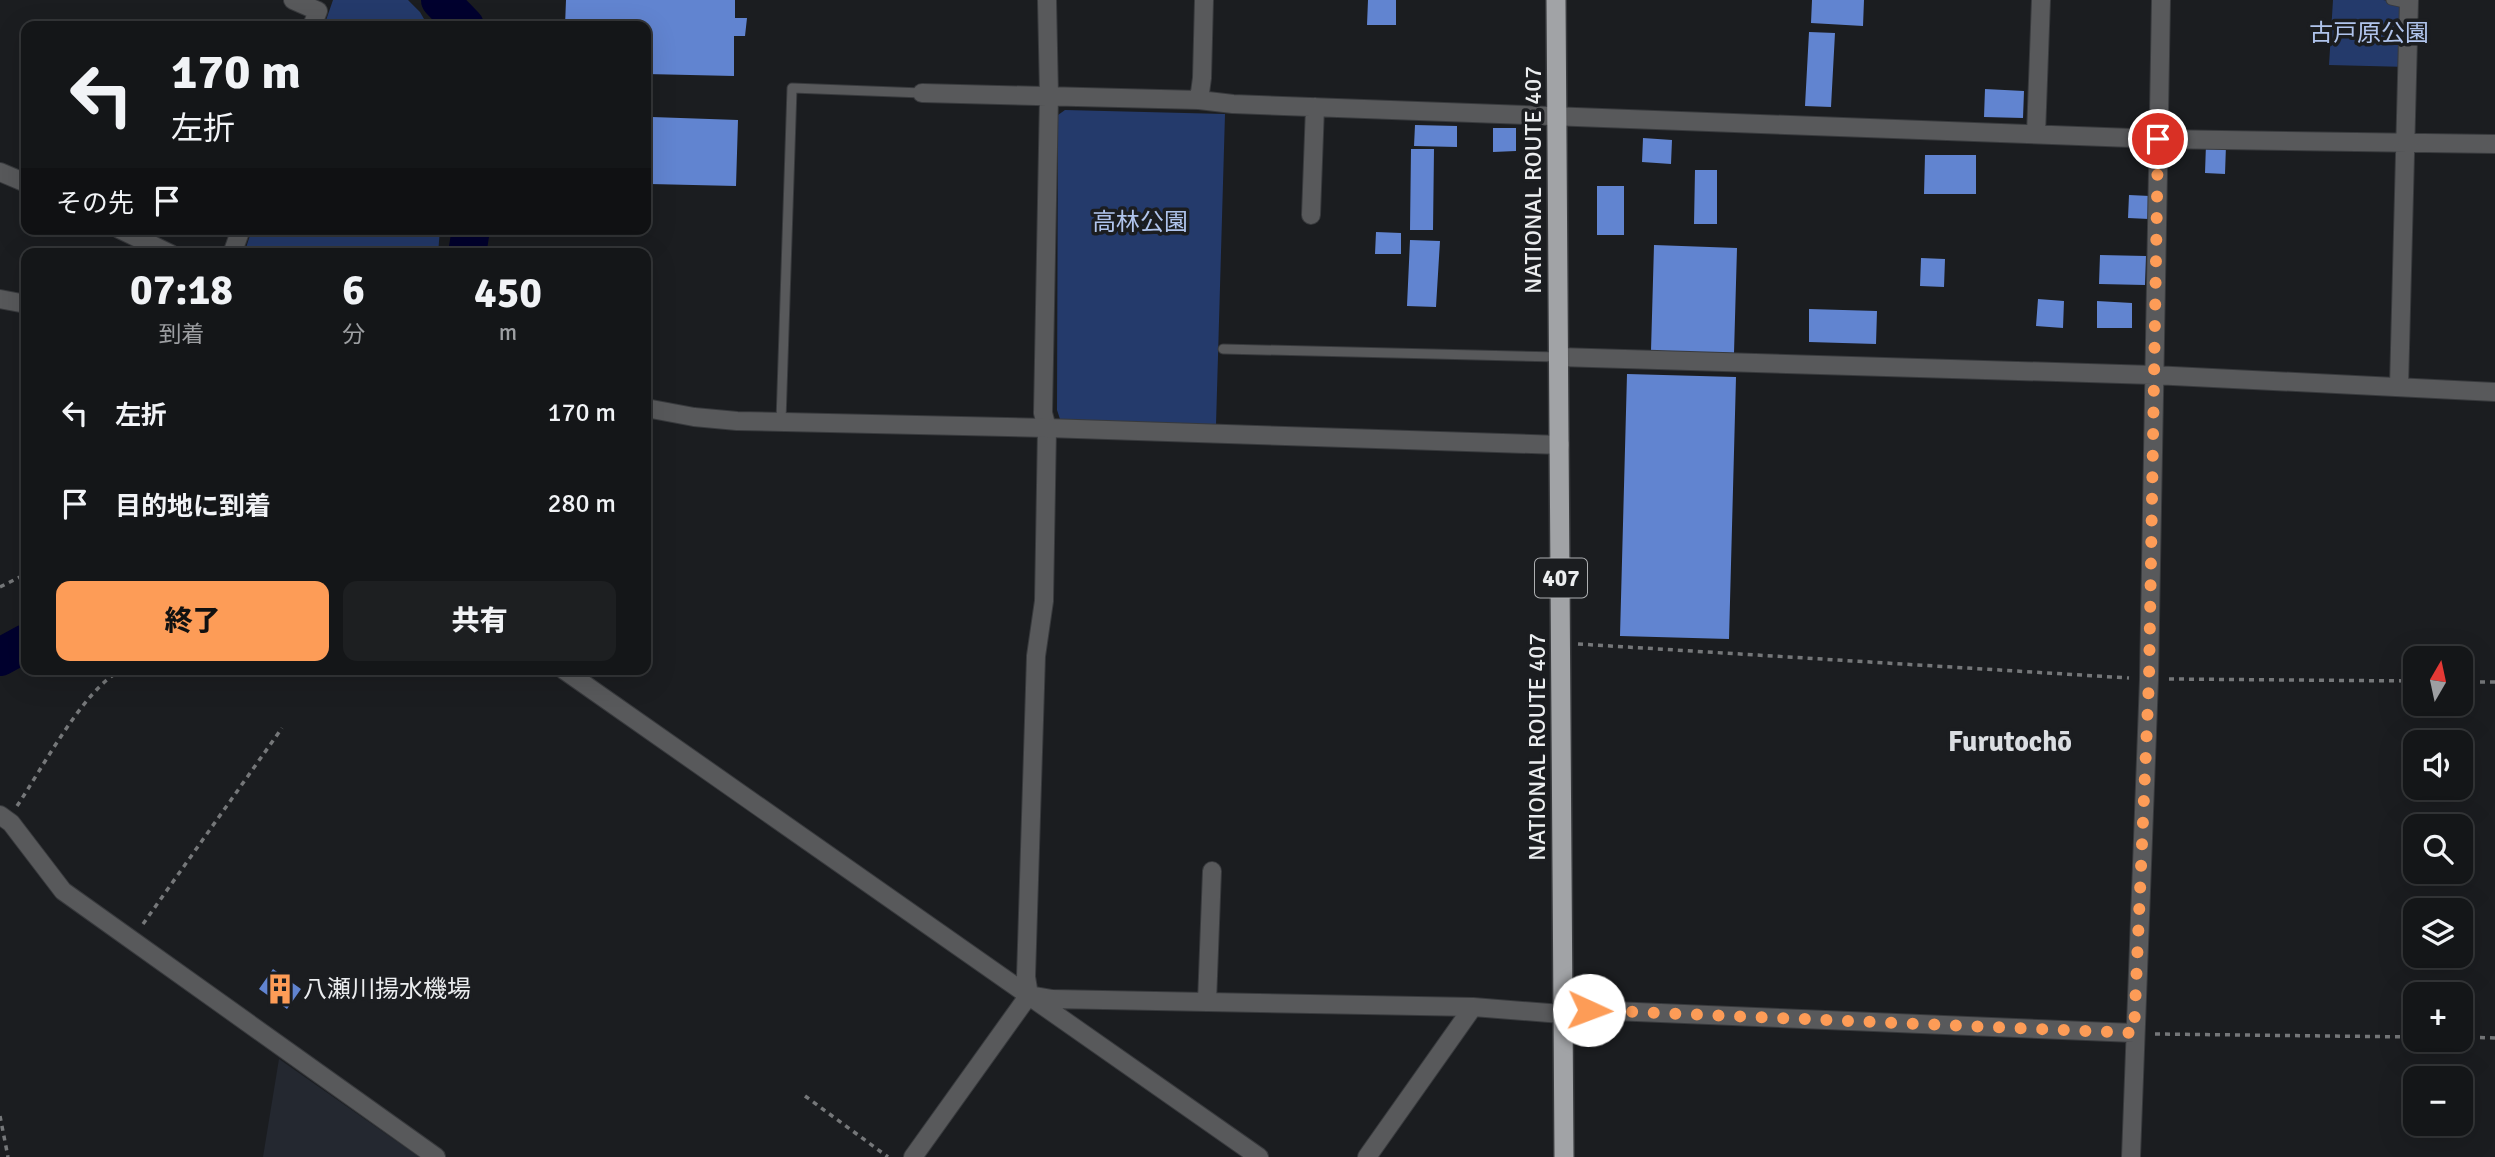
<!DOCTYPE html>
<html lang="ja">
<meta charset="utf-8">
<style>
body{margin:0;font-family:Signika,"Noto Sans JP",sans-serif;background:#1d1f21;color:#f1f3f6;height:100vh;display:flex;flex-direction:column;font-size:26px;white-space:nowrap}
*{box-sizing:border-box;margin:0}
p{font-size:23px;color:#9d9fa2}
.icon{flex:none;width:38px;height:38px;fill:none;stroke:currentColor;stroke-width:2;stroke-linecap:round;stroke-linejoin:round}
.map{position:relative;flex:1;overflow:hidden}
.sheet{position:absolute;left:21px;top:248px;width:630px;height:427px;display:flex;flex-direction:column;background:#141618;border-radius:14px;box-shadow:0 7px 28px #0002,0 0 0 2px #333537}
.sheet>*{flex:none}
.guide{position:absolute;left:21px;top:21px;width:630px;height:214px;border-radius:14px;box-shadow:0 7px 28px #0002,0 0 0 2px #333537;background:#141618;color:#f1f3f6;overflow:hidden}
.needle{width:46px;rotate:9deg}
.tools{position:absolute;left:2403px;top:646px;display:grid;gap:14px}
.tools a{display:grid;place-items:center;width:70px;height:70px;border-radius:14px;background:#141618;box-shadow:0 7px 28px #0002,0 0 0 2px #333537;font-size:35px}
.pin{position:absolute;display:grid;place-items:center;width:60px;height:60px;color:#fff;margin:-30px;border:4px solid #fff;border-radius:50%;box-shadow:0 2px 7px #0007}
.me{position:absolute;width:77px;margin:-38px;rotate:92deg;stroke-linejoin:round;filter:drop-shadow(0 0 5px #0008)}
.turn{display:flex;align-items:center;gap:24px;height:147px;padding:0 35px;font-size:32px}
.turn .icon{width:91px;height:91px;stroke-width:2.5}
.turn b{display:block;font-size:49px;line-height:60px}
.then{display:flex;align-items:center;height:66px;padding:0 35px;background:#0003;gap:14px;font-size:26px}
.eta{display:flex;justify-content:space-evenly;align-items:center;height:119px;text-align:center}
.eta b{font-size:42px;font-weight:800;line-height:49px}
.primary-button{display:flex;gap:14px;margin-top:auto;padding:14px 35px}
.primary-button a{flex:1;height:80px;border-radius:14px;background:#fd9c57;color:#111;font-size:28px;font-weight:800;line-height:80px;text-align:center}
.primary-button a+a{background:#1d1f21;color:#f1f3f6}
ul{padding:0;list-style:none}
li{display:flex;align-items:center;gap:21px;height:91px;padding:0 35px}
li div{flex:1}
li b{display:block;font-size:26px}
li em{font-style:normal}
.map>svg:first-child{display:block}
.built{fill:#242830}
.green{fill:#243a6b}
.lines{fill:none;stroke-linecap:round;stroke-linejoin:round}
.river{stroke:#00002e;stroke-width:38}
.building{fill:#6184d0}
.service-casing{stroke:#383a3d;stroke-width:11}
.minor-casing{stroke:#383a3d;stroke-width:20}
.tertiary-casing{stroke:#383a3d;stroke-width:20}
.trunk-casing{stroke:#383a3d;stroke-width:22}
.path{stroke:#757779;stroke-width:3.5;stroke-dasharray:5 5;stroke-linecap:butt}
.service{stroke:#58595b;stroke-width:9}
.minor{stroke:#58595b;stroke-width:18}
.tertiary{stroke:#58595b;stroke-width:18}
.trunk{stroke:#a1a3a6;stroke-width:19}
.route{stroke:#fd9c57;stroke-width:12;stroke-dasharray:0 21.6}
.labels{text-anchor:middle;stroke-width:7;stroke-linejoin:round;paint-order:stroke}
.shield{fill:#1b1d20;stroke:#adafb1;stroke-width:2}
.shield-label{font-size:23px;font-weight:bold;fill:#ebedef}
.park-label{font-size:24px;fill:#b0c4ec;stroke:#1b1d20}
.street-label{font-size:24px;fill:#ebedef;stroke:#1b1d20}
.poi-label{font-size:24px;fill:#ebedef;stroke:#1b1d20;text-anchor:start}
.quarter-label{font-size:28px;font-weight:bold;fill:#dbdee2;stroke:#1b1d20}
</style>
<div class="map">
<svg width="2495" height="1157" viewBox="0 0 2495 1157">
<rect width="100%" height="100%" fill="#1b1d20"/>
<path class="built" d="M279,1059l140,98h-156z"/>
<path class="green" d="M333,0h75l12,12 8,14h-104z
M2333,0h50l26,4 -1,63 -79,-2z
M1065,110l160,4 -9,311 -156,-6 -3,-9 1,-295z
M252,229h188l-2,25h-194z"/>
<g class="lines">
<path class="river" d="M440,0l25,26
M467,254l4,-25
M0,657l26,-14"/>
</g>
<path class="building" d="M566,0h169v18h12l-2,18h-11v40l-88,-2v-48h-81z
M1368,0h28v25h-29z
M1812,0h52l-1,26 -52,-3z
M1809,32l26,1 -4,74 -26,-1z
M1985,89l39,2 -1,27 -39,-1z
M652,117l86,3 -2,66 -86,-2z
M1415,125l42,1v21l-43,-1z
M1493,128h23v23l-23,1z
M1643,138l29,2 -1,24 -29,-2z
M2206,144l20,1 -1,29 -20,-1z
M1411,149h23l-1,81h-23z
M1925,155h51v39h-52z
M1695,170h22v54h-23z
M1597,186h27v49h-27z
M2129,195l21,1 -1,23 -21,-1z
M1376,232l25,1v21h-26z
M1410,240l30,1 -4,66 -29,-1z
M1654,245l83,3 -3,105 -83,-2z
M2100,255l46,1 -1,29 -46,-1z
M1921,258l24,1 -1,28 -24,-1z
M2038,299l26,2 -1,27 -27,-2z
M2097,301l35,2v25h-35z
M1809,309l68,2 -1,33 -67,-2z
M1627,374l109,3 -7,262 -109,-3z
M273,969l28,20 -14,20 -28,-20z"/>
<g class="lines">
<g class="service-casing">
<path id="service" d="M2391,0l18,4
M1223,349l336,8
M781,421l11,-333 130,5"/>
</g>
<g class="minor-casing">
<path id="minor" d="M293,0l25,11 -6,15
M922,93l277,7 34,4 925,35 337,5
M1199,100l3,-22 2,-78
M2036,134l5,-134
M0,172l26,11
M1311,215l4,-108
M119,229l52,25
M232,254l9,-25
M1559,357l594,18 342,17
M2399,387l10,-387
M564,670l695,487
M0,815l11,8 52,68 373,266
M1029,995l23,4 421,8 89,7 27,-4 545,23
M1207,1002l5,-131
M913,1157l116,-162 -3,-18 10,-321 8,-55 3,-173 -4,-15 6,-318 -2,-95
M1367,1157l106,-150
M2131,1157l18,-478 12,-679"/>
</g>
<g class="tertiary-casing">
<path id="tertiary" d="M0,299l26,5
M646,408l48,9 43,4 310,7 513,17"/>
</g>
<g class="trunk-casing">
<path id="trunk" d="M1556,0l8,1157"/>
</g>
<path class="path" d="M0,587l26,-13
M1578,644l551,34
M2169,679l246,2
M2460,682h35
M17,806c25,-37 66,-116 104,-136
M143,924l139,-196
M2155,1034l260,3
M2460,1037l35,1
M805,1096l83,61
M0,1116l8,41"/>
<use href="#service" class="service"/>
<use href="#minor" class="minor"/>
<use href="#tertiary" class="tertiary"/>
<use href="#trunk" class="trunk"/>
</g>
<g class="lines">
<path class="route" d="M1589,1010l545,23 15,-354 9,-540"/>
</g>
<defs>
<g id="building-bare" transform="scale(2.415)"><path d="M-4-6H4V6H1V3H-1V6H-4ZM-2.5-4.3h1.7v1.8h-1.7ZM.8-4.3h1.7v1.8H.8ZM-2.5-1h1.7V.8h-1.7ZM.8-1h1.7V.8H.8Z" fill="#fd9c57" stroke="#1b1d20" stroke-width="2.5" paint-order="stroke"/></g>
</defs>
<g fill-rule="evenodd">
<use href="#building-bare" x="280" y="989"/>
</g>
<g class="labels">
<rect class="shield" x="1535" y="558.5" width="52" height="39" rx="5"/>
<g class="shield-label">
<text x="1561" y="586">407</text>
</g>
<g class="park-label">
<text x="2369" y="41">古戸原公園</text>
<text x="1140" y="230">高林公園</text>
</g>
<g class="street-label">
<text transform="translate(1533 180) rotate(-90)" y="8">NATIONAL ROUTE 407</text>
<text transform="translate(1537 747) rotate(-90)" y="8">NATIONAL ROUTE 407</text>
</g>
<g class="poi-label">
<text x="303" y="997">八瀬川揚水機場</text>
</g>
<g class="quarter-label">
<text x="2010" y="751">Furutochō</text>
</g>
</g>
</svg>
<div class="tools">
<a><svg class="needle" viewBox="-14 -14 28 28"><path d="M0-13l5 13h-10z" fill="#e53935"/><path d="M0 13l5-13h-10z" fill="#9d9fa2"/></svg></a>
<a><svg class="icon" aria-label="sound" viewBox="0 0 24 24"><path d="M4 9h4l5-4v14l-5-4H4zM17 9q2 3 0 6"/></svg></a>
<a><svg class="icon" aria-label="search" viewBox="0 0 24 24"><circle cx="10" cy="10" r="6"/><path d="M15 15l6 6"/></svg></a>
<a><svg class="icon" aria-label="layers" viewBox="0 0 24 24"><path d="M12 4l9 5-9 5-9-5zM3 14l9 5 9-5"/></svg></a>
<a>+</a>
<a>−</a>
</div>
<div class="pin" style="left:2158px;top:139px;background:#d93025"><svg class="icon" aria-label="arrive" viewBox="0 0 24 24"><path d="M6 21V4h12l-3 4 3 4H6"/></svg></div>
<svg class="me" style="left:1589px;top:1010px" viewBox="-20 -20 40 40"><circle r="19" fill="#fff"/><path d="M0-13L10 11 0 6-10 11z" fill="#fd9c57"/></svg>
<div class="guide">
<div class="turn"><svg class="icon" aria-label="left" viewBox="0 0 24 24"><path d="M17 20v-9H6M10 6l-5 5 5 5"/></svg><div><b>170 m</b>左折</div></div>
<div class="then">その先<svg class="icon" aria-label="arrive" viewBox="0 0 24 24"><path d="M6 21V4h12l-3 4 3 4H6"/></svg></div>
</div>
<section class="sheet">
<div class="eta">
<div><b>07:18</b><p>到着</p></div>
<div><b>6</b><p>分</p></div>
<div><b>450</b><p>m</p></div>
</div>
<ul>
<li><svg class="icon" aria-label="left" viewBox="0 0 24 24"><path d="M17 20v-9H6M10 6l-5 5 5 5"/></svg><div><b>左折</b></div><em>170 m</em></li>
<li><svg class="icon" aria-label="arrive" viewBox="0 0 24 24"><path d="M6 21V4h12l-3 4 3 4H6"/></svg><div><b>目的地に到着</b></div><em>280 m</em></li>
</ul>
<div class="primary-button"><a>終了</a><a>共有</a></div>
</section>
</div>
